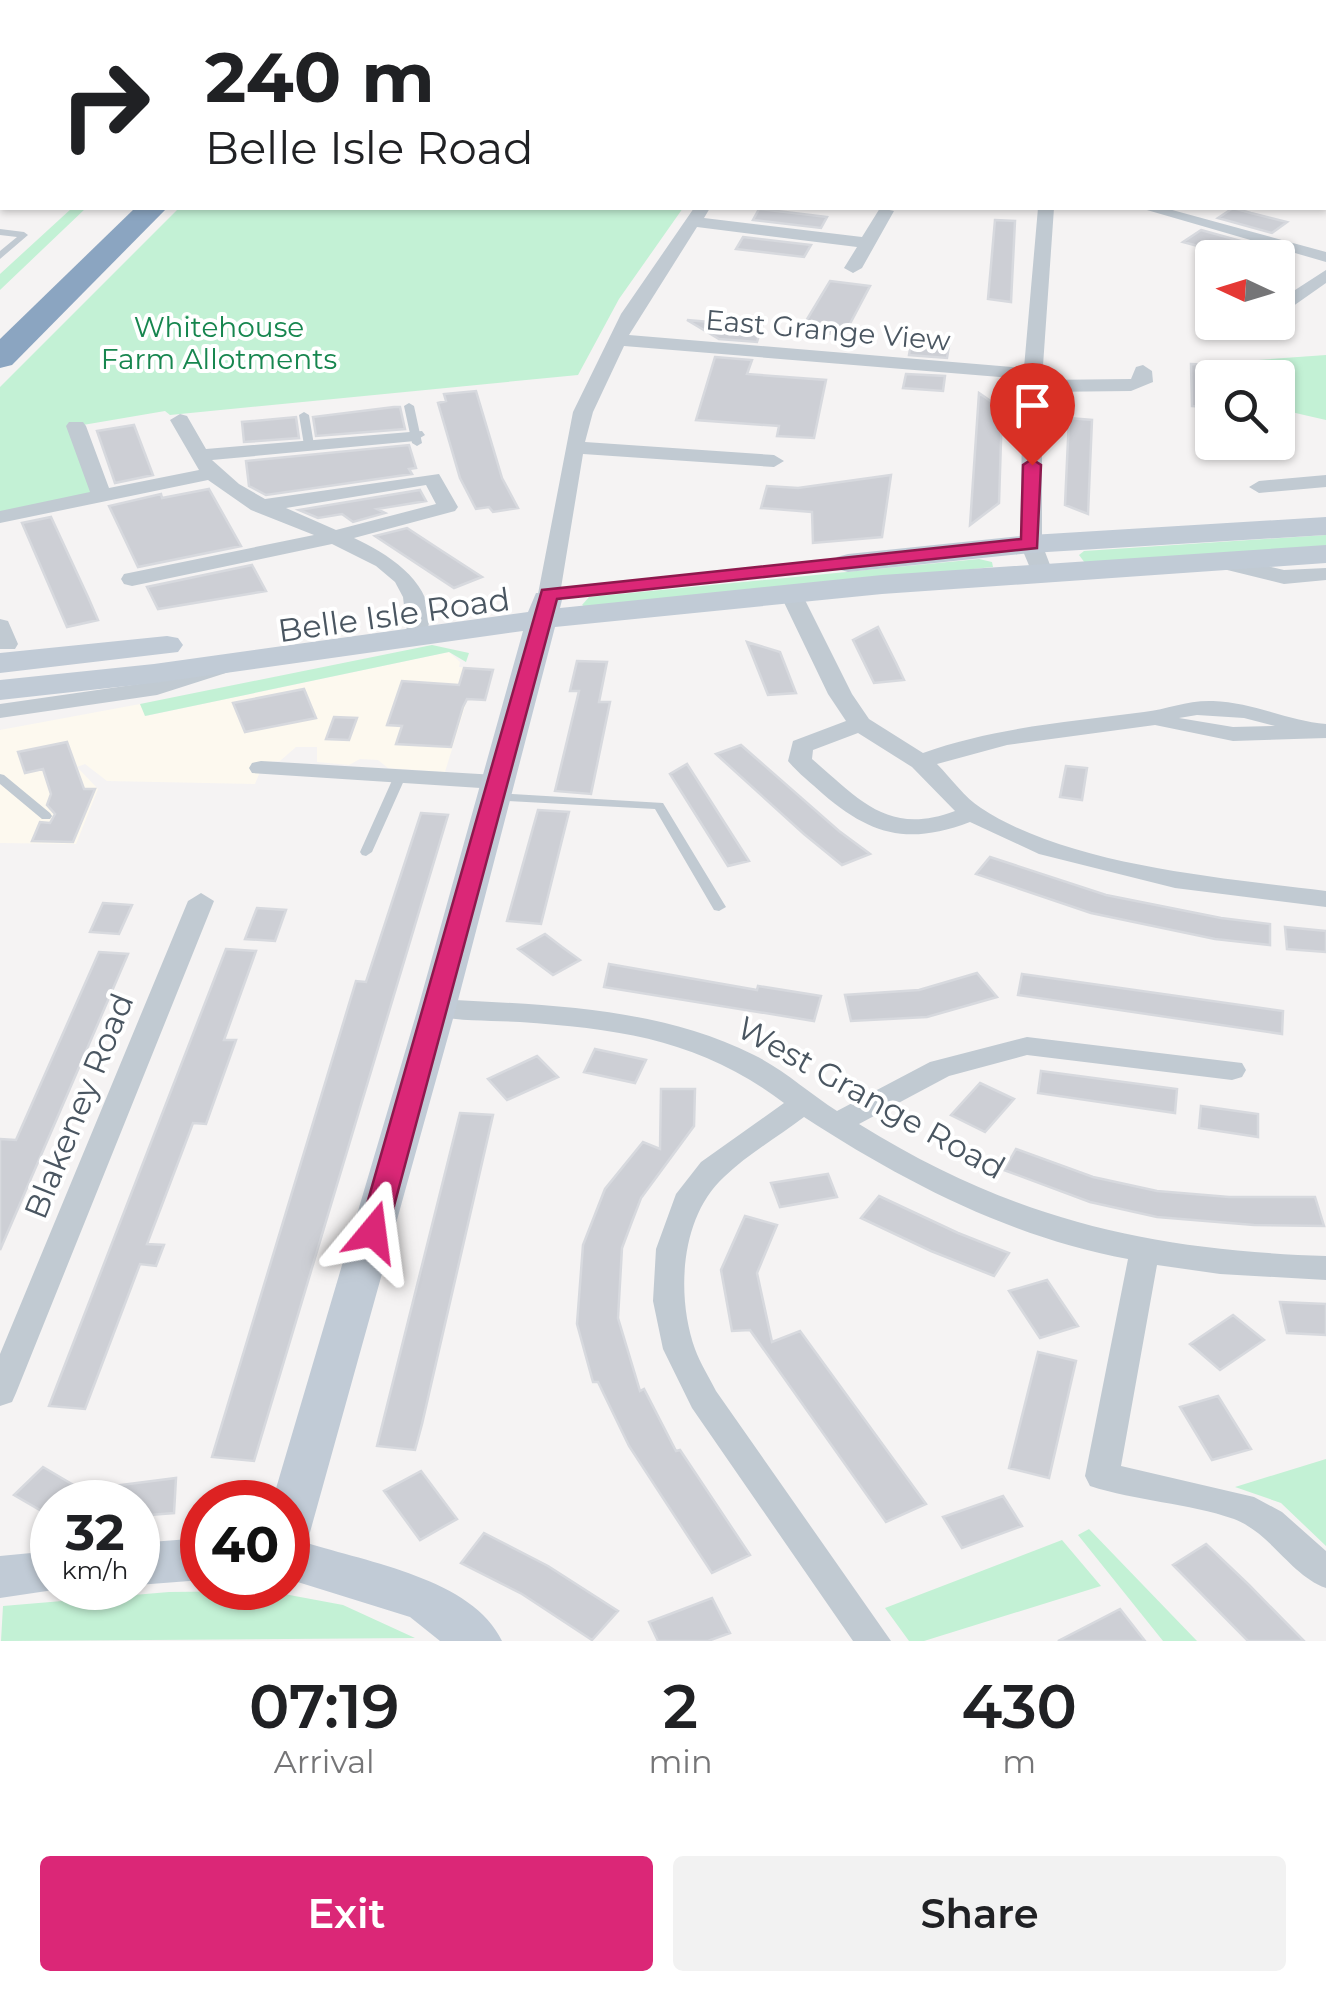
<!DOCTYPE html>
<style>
body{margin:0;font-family:Montserrat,sans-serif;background:#f2f2f2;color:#202124;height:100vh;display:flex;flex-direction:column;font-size:38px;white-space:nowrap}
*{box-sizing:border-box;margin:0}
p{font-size:32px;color:#757577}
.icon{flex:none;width:55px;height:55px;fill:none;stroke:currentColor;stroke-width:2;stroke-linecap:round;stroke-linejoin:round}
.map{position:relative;height:1641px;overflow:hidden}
.panel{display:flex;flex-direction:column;background:#fff;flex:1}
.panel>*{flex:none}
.top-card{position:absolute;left:0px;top:0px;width:1328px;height:210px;box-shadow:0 2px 8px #0004;background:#fff;color:#202124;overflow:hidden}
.needle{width:65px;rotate:274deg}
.tools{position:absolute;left:1195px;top:240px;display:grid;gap:20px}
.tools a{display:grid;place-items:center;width:100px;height:100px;border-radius:10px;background:#fff;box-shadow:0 2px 8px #0004;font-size:50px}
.speed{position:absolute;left:30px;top:1480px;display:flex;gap:20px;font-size:50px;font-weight:700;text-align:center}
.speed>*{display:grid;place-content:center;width:130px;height:130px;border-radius:50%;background:#fff;box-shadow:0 2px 8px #0004;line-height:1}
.speed small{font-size:25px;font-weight:400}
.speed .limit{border:15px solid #d22;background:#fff;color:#111}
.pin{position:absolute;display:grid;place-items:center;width:85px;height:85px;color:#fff;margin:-102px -42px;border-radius:50% 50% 50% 0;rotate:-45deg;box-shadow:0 0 10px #0007}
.pin .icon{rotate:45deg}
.me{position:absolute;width:110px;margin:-55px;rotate:16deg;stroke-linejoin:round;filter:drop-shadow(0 0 8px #0008)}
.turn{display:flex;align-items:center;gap:35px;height:210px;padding:0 40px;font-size:45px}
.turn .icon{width:130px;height:130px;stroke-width:2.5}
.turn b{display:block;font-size:70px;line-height:85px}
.eta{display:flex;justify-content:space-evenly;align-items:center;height:170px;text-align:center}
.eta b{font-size:60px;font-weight:600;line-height:70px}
.action{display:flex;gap:20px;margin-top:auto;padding:20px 40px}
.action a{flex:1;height:115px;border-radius:10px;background:#db2777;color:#fff;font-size:40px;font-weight:600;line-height:115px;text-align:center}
.action a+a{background:#f2f2f2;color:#202124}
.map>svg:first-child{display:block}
.commercial{fill:#fdf9ef}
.green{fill:#c3f1d5}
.building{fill:#cdcfd5;stroke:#d7d9de;stroke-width:2.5}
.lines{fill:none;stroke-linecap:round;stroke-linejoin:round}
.lane{fill:#c1cad2;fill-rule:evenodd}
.street{fill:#c1cad2;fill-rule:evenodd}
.secondary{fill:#c1cbd6;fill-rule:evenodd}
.highway{fill:#8ba5c1;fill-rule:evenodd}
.route{fill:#db2777;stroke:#8e194d;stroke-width:2.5}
.labels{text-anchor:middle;stroke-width:8;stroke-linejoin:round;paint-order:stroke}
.far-park-label{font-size:28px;fill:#17864f;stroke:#fff}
.far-street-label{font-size:28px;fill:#4a5661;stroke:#fff}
.street-label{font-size:32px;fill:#4a5661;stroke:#fff}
</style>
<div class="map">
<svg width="1326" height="1641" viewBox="0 0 1326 1641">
<rect width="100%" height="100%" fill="#f5f3f3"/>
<path class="commercial" d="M449,652l11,10 -1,5 34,3 -8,30h-18l-22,72 -57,-4 -10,-8 -18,-1 -11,6 -32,-3v-15h-21l-16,14 -16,1 -9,22 -148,-3 -22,-17 -8,3 21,22 -22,55 -76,-1v-113l140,-26 6,12z"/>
<path class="green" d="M530,0h675l-677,2z
M72,208h14l-86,82v-16z
M179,208h504l-64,91 -41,76 -408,40 -5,-4 -88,15 24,69 -101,22v-130z
M1326,355v65l-48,-11v-31l-19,-1 -1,-17z
M1326,535v13l-241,15 -6,-8 5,-4z
M979,559l13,3 1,5 -406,41 -5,-3 7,-8z
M432,645l37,8 -3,9 -17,-10 -304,64 -5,-12z
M1326,1459v87l-45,-43 -46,-16z
M1089,1529l108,112h-34l-85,-106z
M1062,1540l39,46 -177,55h-15l-24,-33z
M268,1591l75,14 72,33 -414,3 2,-35 166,-14z"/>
<path class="building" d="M1233,208l18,5 36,9 -15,11 -54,-15z
M759,209l35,4 33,4 -6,11 -68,-8z
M995,220l20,1 -4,81 -23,-3z
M1201,230l54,15 -17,12 -55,-15z
M743,237l68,8 -7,12 -68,-8z
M830,281l40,5 -26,49 -44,-4z
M687,320l58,5 17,1 -5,16 -38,-3z
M912,337l38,3 -3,18 -38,-3z
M715,357l37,3 -5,14 79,6 -12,58 -37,-2 2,-10 -83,-6z
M1191,364l21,1v42l-20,-1z
M906,374l39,2 -2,15 -40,-3z
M476,391l26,87 16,30 -25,4 -4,-5 -13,2 -16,-31 -22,-75 8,-2 -2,-7z
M979,393l23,16 -3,94 -29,22z
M394,407h6l5,22 -89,7 -3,-19z
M296,417l3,21 -55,4 -2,-20z
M1069,418l23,2 -4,94 -23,-9z
M134,425l19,50 -38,8 -18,-52z
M409,445l7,23 -7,1 3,5 -146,21 -17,-9 -3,-25z
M891,475l-9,62 -69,6 -1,-31 -51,-4 6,-22 31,2z
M209,489l32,57 -103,21 -29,-61 52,-12 1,4z
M420,490l6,11 -49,8 8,4 -32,9 -11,-8 -24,4 -19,-8z
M51,517l37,80 10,23 -31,7 -45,-104z
M407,528l35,23 40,26 -28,11 -79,-52z
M252,565l14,26 -108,18 -11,-22z
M878,627l18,36 8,17 -30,3 -21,-43z
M747,642l33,10 16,41 -28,2z
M577,661l30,1 -8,40h11l-19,92 -36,-3 24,-100h-9z
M464,668l29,2 -8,30 -18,-1 -4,8 -12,40 -55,-3 6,-18 -15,-1 15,-44 57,4z
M304,689l12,29 -71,14 -12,-29z
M334,717l23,1 -8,22 -23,-1z
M67,742l17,47h11l-22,53 -41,-1 8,-19 10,1 5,-9 -8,-9 4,-11 -8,-25 -18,4 -7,-21z
M741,745l98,86 31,23 -28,11 -38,-31 -88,-80z
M687,764l62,97 -21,5 -58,-92z
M1066,766l21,2 -5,32 -22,-3z
M538,810l31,2 -28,112 -34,-3z
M421,813l27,2 -194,646 -42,-4 144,-476 10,1z
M990,857l116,38 115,23 49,6v21l-55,-6 -124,-26 -115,-39z
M103,903l29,2 -13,29 -29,-2z
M257,908l29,2 -11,31 -30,-2z
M1285,927l41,4v21l-39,-3z
M545,934l17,13 18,13 -27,15 -35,-26z
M226,949l30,2 -32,89h12l-30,84 -13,-1 -46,121 17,1 -8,21 -16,-2 -55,145 -36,-3z
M99,952l29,2 -128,296v-111l16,1z
M609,964l148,26 1,-4 63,10 -7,25 -210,-34z
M977,973l20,24 -70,20 -76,4 -6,-26 74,-5z
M1022,974l261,37 -1,23 -264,-39z
M595,1049l51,11 -11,23 -51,-11z
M537,1056l21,21 -51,23 -19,-21z
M1041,1071l136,18 -2,24 -137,-20z
M980,1083l34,16 -29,33 -34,-17z
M661,1089h34l-1,37 -53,72 -10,26 -9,24 -4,70 22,73 4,-2 32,62 4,-1 70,105 -38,18 -83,-127 -31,-64h-5l-16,-58 6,-79 22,-56 38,-47 17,7z
M1201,1106l57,8v23l-59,-9z
M460,1113l33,2 -71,309 -7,26 -38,-4z
M1016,1149l77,28 64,14 72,6h86l9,29 -70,-1 -97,-8 -67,-15 -86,-32z
M828,1174l9,23 -57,10 -9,-24z
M879,1196l79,37 51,20 -15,23 -63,-25 -70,-33z
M745,1216l32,9 -20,48 15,69 28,-11 126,173 -40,18 -136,-192 -18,1 -11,-61z
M1047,1280l31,46 -38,12 -31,-47z
M1280,1302l46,2v31l-39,-2z
M1233,1315l31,25 -44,30 -30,-26z
M1038,1352l38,9 -27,117 -40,-10z
M1218,1396l33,53 -39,11 -32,-53z
M43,1467l39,23 94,-12 -2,35 -36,3v-14h-86v15l-38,-22z
M421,1471l36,48 -37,21 -36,-49z
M1003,1496l19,30 -60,22 -19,-31z
M484,1533l64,33 70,45 -26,29 -70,-46 -61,-31z
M1206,1544l43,41 55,56h-56l-75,-76z
M712,1598l18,35 -22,8h-50l-9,-19z
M1120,1609l25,32h-87z"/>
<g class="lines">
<path class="lane" d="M134,0h8l-2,2h-7z
M412,0h30l3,2h-24z
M888,0h8l-2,2h-7z
M989,0h24l3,2h-20z
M1026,0h9l2,2h-8z
M1215,0h7l-2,2h-6z
M0,134h2v4h-2z
M0,160h2v5h-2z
M0,229l24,3 4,3 -28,24v-8l17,-14 -17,-2z
M409,403l5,3 8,37 -5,3 -5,-3 -8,-37z
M304,412l5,3 5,30 -5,3 -5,-3 -5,-30z
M400,772l6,4 -34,76 -6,4 -4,-1 -2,-3 34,-76z
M0,774l4,1 46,38 2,3 -2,3h-8l-42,-35z
M495,793l168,10 63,104 -7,4 -5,-1 -59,-101 -164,-9 -2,-3 2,-3z"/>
<path class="street" d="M0,88l2,1v8l-2,1z
M1325,156h1v10h-1z
M2,177v10l-2,1v-10z
M694,208h16l-6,10 158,19 18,-29 14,3 -32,57 -9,5 -9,-5 13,-21 -160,-20 -68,108 395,33 14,-160h16l-12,172 89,-1 5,-12 7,-2 9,6 1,11 -22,9 -89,1v152l10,26 -3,5h-16l-13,-31 3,-165 -399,-33 -31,66 -8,30 189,13 10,6 -10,6 -191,-13 -23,140 -3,5h-16l-3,-5 35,-182 48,-98z
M1140,208h25l161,44v10z
M1326,270v13l-37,26h-11v-8z
M180,414l7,2 19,33 216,-18 3,4 -10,6 -203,19 27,24 26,15 174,-25 19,33 -3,4 -101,27c39,18 92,53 70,103h-16l-5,-44 -8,-15 -19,-16 -44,-22 -200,42 -8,-2 -3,-5 3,-5 190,-39 -63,-25 -43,-30 -208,43v-12l90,-19 -24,-66 3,-4h14l3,4 23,62 90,-18 -29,-50zM426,485l10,19 -100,26 -50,-22z
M1326,475v12l-67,6 -10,-6 10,-6z
M1219,555l65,15 42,-2v12l-42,4 -73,-18 -3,-5z
M790,585l11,7 51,102 17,25 54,34c72,-26 147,-31 221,-41 24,-3 44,-12 69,-11 39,1 75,20 113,23v14l-93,3 -78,-16 -148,20 -70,19c14,14 28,34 44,44 88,58 242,70 345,83v16l-151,-19 -136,-34 -69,-32c-61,23 -98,14 -147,-28 -12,-11 -25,-21 -35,-33l5,-20 53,-20 -18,-27 -49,-102zM1197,715l47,3 31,8 -42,1 -54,-9zM858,733l54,34 43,44c-67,25 -95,-11 -143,-52l1,-9z
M0,619l8,2 10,23 -3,5h-15z
M221,660l11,7 -3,5 -72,23 -157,23v-14l153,-22z
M261,761l235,14 12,7 -12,7 -244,-16 -3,-5 3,-5z
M201,893l13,8 -198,492 -4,9 -12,4v-52l188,-453z
M437,999c107,6 219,7 317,56 29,14 55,38 83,56l93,-49 97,-25 215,26 4,7 -4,7 -10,3 -205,-25 -78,21 -90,48c153,95 288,126 467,132v24l-106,-6 -63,-9 -36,201 133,31 28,15 44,39v37c-36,-13 -55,-55 -92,-69 -46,-16 -98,-18 -144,-33l-5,-10 43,-217c-118,-22 -224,-77 -324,-142 -26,20 -56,37 -80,60 -44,40 -48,119 -29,172 5,14 14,28 21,42l175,250h-38l-161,-233 -29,-59 -10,-48 3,-52 20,-55 25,-32 83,-59c-83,-63 -163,-74 -264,-81 -30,-2 -64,0 -93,-8l-4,-6 4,-6z"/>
<path class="secondary" d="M64,0h20v2h-19z
M1325,80h1v12h-1z
M1326,517v18l-295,18 -183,19 -11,-3 -4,-6 4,-6 11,-3 183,-19z
M1326,545v18l-444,31 -327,33 -99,381 -149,535c60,19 166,36 195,98h-62l-30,-24 -122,-38v-77h-16l146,-494 105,-377 -369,52 -154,17v-20l154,-16 374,-52 8,-19h22l4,7 -2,8 322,-33z
M167,636l11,2 5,7 -5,7 -178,21v-20z
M202,1538v42l-64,5v-42z
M52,1551v37h15l-67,10v-42z"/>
<path class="highway" d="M135,208h32l-155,157 -12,3v-29z"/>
</g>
<path class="route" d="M1032,459l9,6 -4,83 -480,51 -170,633 -4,8 -10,3 -10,-3 -4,-8 183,-642 479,-51 2,-74z"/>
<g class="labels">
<g class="far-park-label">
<text x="219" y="337">Whitehouse<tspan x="219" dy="32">Farm Allotments</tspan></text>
</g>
<g class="far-street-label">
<text transform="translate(828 330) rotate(5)" y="10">East Grange View</text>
</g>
<g class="street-label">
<text transform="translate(394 615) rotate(-8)" y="11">Belle Isle Road</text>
<text transform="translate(871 1098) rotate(29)" y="11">West Grange Road</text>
<text transform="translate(79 1106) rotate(-68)" y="11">Blakeney Road</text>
</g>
</g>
</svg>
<div class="tools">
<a><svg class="needle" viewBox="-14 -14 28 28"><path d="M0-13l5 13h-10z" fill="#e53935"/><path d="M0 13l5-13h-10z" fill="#757577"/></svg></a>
<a><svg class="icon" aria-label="search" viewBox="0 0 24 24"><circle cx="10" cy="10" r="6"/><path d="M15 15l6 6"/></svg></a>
</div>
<div class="speed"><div>32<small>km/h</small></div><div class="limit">40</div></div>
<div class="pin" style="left:1032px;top:465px;background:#d93025"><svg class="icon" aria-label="arrive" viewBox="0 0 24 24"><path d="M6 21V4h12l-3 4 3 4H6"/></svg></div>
<svg class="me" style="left:373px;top:1232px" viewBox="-20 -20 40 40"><path d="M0-17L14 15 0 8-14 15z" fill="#db2777" stroke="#fff" stroke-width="4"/></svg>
<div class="top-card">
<div class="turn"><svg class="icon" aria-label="right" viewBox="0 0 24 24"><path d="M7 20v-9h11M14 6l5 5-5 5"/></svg><div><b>240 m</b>Belle Isle Road</div></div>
</div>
</div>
<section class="panel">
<div class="eta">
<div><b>07:19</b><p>Arrival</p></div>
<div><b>2</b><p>min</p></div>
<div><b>430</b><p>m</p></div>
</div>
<div class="action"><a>Exit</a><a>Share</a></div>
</section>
